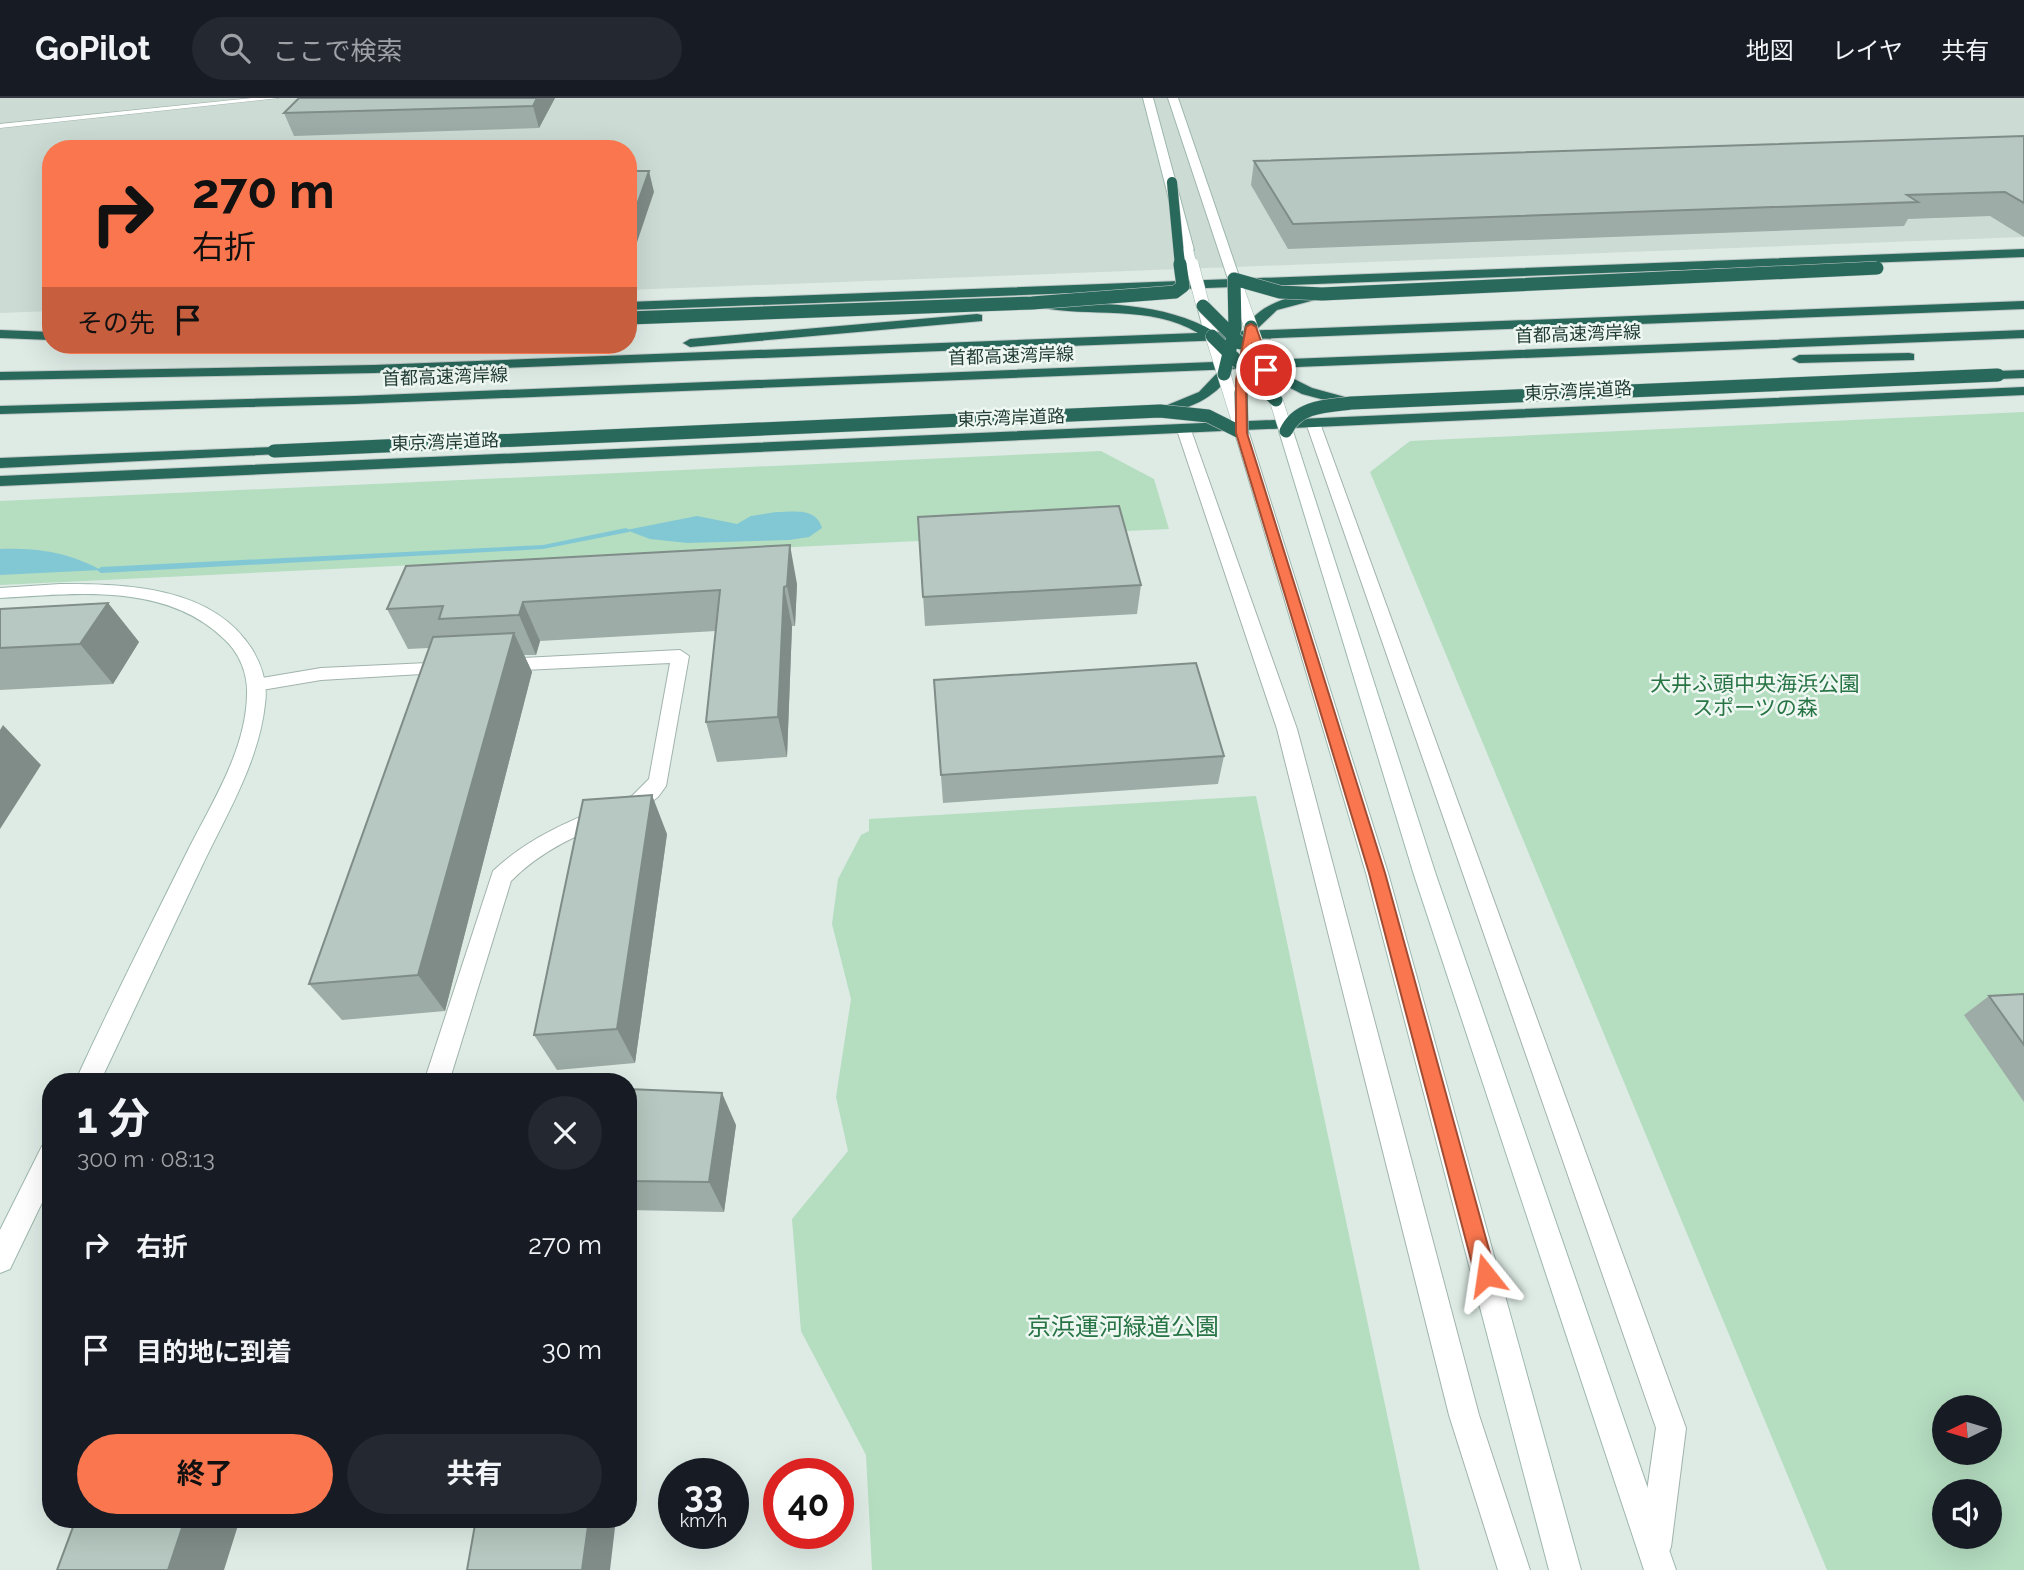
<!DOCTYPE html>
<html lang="ja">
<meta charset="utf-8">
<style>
body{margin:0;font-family:Raleway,"Noto Sans JP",sans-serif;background:#242831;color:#f1f3f6;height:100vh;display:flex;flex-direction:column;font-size:26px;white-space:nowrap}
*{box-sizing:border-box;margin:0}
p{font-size:23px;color:#9ea1a6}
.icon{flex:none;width:38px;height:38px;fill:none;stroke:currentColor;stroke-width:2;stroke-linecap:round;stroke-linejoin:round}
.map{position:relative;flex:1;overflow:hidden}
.drawer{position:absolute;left:42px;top:975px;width:595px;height:455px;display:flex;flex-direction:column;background:#171b24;border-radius:28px;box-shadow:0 7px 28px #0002}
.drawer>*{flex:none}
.banner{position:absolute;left:42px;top:42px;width:595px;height:214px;border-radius:28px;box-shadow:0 7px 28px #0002;background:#f9764e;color:#111;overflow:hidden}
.needle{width:46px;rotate:265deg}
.controls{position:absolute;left:1932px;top:1297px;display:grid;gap:14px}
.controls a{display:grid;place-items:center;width:70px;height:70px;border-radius:50%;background:#171b24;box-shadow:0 7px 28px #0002;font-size:35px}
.speed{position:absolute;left:658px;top:1360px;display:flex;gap:14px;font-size:35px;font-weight:700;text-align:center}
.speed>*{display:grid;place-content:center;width:91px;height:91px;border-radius:50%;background:#171b24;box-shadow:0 7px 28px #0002;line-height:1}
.speed small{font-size:18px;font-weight:400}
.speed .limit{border:10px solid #d22;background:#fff;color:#111}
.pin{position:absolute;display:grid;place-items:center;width:60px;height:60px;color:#fff;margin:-30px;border:4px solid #fff;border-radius:50%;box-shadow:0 2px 7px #0007}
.me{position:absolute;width:77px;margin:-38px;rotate:345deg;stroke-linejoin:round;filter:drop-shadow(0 0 5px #0008)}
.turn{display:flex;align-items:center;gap:24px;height:147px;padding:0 35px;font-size:32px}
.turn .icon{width:91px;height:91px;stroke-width:2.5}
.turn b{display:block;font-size:49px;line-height:60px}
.then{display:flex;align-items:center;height:66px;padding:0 35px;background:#0003;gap:14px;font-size:26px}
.round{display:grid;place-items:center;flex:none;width:74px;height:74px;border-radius:37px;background:#242831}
.headline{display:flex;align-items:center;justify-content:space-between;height:119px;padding:0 35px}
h1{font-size:42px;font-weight:700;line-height:52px}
.primary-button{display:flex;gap:14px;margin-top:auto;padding:14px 35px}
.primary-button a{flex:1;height:80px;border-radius:42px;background:#f9764e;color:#111;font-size:28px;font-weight:700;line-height:80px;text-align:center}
.primary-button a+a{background:#242831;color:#f1f3f6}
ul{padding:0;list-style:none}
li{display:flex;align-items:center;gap:21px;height:105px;padding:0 35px}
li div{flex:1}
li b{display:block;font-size:26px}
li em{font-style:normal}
header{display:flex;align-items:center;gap:42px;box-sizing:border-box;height:98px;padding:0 35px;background:#171b24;border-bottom:2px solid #363941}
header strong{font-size:33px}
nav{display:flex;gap:38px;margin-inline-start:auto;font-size:24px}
.search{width:490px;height:63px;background:#242831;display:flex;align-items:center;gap:18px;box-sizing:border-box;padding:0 24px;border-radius:38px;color:#9ea1a6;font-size:26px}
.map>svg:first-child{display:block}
.built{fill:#ccdbd4}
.green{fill:#b5ddc0;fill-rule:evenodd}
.water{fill:#82c8d4}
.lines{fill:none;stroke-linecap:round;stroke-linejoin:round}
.stream{fill:#82c8d4;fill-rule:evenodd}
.lane-casing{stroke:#a1b3ac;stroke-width:1}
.street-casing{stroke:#a1b3ac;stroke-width:2}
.secondary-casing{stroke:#9db7ad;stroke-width:2}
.highway-casing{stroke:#c0c8c6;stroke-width:2}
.lane{fill:#fff;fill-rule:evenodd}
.street{fill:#fff;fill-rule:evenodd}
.secondary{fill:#fff;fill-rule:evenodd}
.highway{fill:#29695b;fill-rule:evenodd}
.secondary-bridge-far1-casing{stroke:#9db7ad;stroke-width:11;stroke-linecap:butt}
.secondary-bridge-casing{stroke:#9db7ad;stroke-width:14;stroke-linecap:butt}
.highway-bridge-far1-casing{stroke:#c0c8c6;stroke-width:11;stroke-linecap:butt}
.highway-bridge-casing{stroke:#c0c8c6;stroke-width:14;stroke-linecap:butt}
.secondary-bridge-far1{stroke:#fff;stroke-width:10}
.secondary-bridge{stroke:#fff;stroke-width:13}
.highway-bridge-far1{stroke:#29695b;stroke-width:10}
.highway-bridge{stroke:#29695b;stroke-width:13}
.wall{fill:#9daca6}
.shaded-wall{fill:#7f8c87}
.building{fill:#b6c8c1;stroke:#7f8c87;stroke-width:2}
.route{fill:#f9764e;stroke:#a24d33;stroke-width:2}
.labels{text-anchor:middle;stroke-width:5;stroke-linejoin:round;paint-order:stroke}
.far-street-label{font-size:18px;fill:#1f3b33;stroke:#eff7f3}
.park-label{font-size:21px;fill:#277444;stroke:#eff7f3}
.near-park-label{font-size:24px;fill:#277444;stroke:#eff7f3}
</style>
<header>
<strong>GoPilot</strong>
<div class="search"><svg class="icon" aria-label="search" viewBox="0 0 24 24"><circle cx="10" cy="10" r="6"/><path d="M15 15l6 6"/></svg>ここで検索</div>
<nav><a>地図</a><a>レイヤ</a><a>共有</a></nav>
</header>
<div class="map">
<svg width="2024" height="1472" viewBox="0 0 2024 1472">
<rect width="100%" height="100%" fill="#deebe5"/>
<path class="built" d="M0,0h2024v139l-1396,53v-141h-577v162l-51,2z"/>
<path class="green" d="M2024,314v1158h-197l-457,-1098 40,-31zM1944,1309h46v45h-46zM1944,1393h46v45h-46z
M1101,353l53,28 15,50 -1169,56v-84z
M1256,698l164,774h-548l-6,-115 -65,-124 -9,-112 56,-68 -12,-54 15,-98 -19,-75 6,-45 23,-44 8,-4v-12z"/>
<path class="water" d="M776,414c18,0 40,-5 46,16l-13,9 -20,3 -102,3 -37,-4 -24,-9 71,-14 40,8 14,-8z
M0,451c38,-1 67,3 101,21l-101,5z"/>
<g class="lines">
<path class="stream" d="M626,430l4,2 -1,2 -86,17 -442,24 -4,-3 4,-3 442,-22z"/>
<g class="lane-casing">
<path id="lane" d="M252,0h27l-279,30v-4z"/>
</g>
<g class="street-casing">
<path id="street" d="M1313,321l7,4 366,1005 -15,119 -5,11 -11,5 -11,-5 -5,-11 17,-119 -350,-1005z
M1184,328l7,4 106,299 182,686 51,155h-32l-49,-155 -172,-686 -100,-299z
M680,552l9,6 -23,130 -8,11 -12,9c-48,21 -98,37 -135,75l-62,201h-25l69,-211c40,-38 89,-55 139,-75l17,-17 21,-116 -168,8 -6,-2 -3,-4 3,-4 6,-2z
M449,564l6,2 3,4 -3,4 -134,8 -65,11 -7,-2 -2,-4 2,-4 7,-2 65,-11z"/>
</g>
<g class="secondary-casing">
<path id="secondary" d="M1143,0h10l41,152 -2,2 -10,-2z
M1168,0h10l62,181 -2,3 -10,-3z
M1203,204l6,4 10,30 -2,3 -5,1 -7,-4 -8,-30z
M1286,329l7,4 143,444 240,695h-32l-230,-695 -135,-444z
M1242,331l7,4 139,440 193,697h-32l-183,-697 -131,-440z
M60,486c67,0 152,2 192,65 10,17 16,35 13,55 -6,58 -39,111 -63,162 -34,72 -68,144 -102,216h-25c36,-79 76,-157 114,-234 24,-47 57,-99 58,-153 1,-22 -8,-43 -24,-57 -59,-56 -148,-44 -223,-40v-10z
M51,1045v41l-41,85 -10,4v-43l42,-84z"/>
</g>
<g class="highway-casing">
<path id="highway" d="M2024,151v8l-1396,53v-8z
M1322,192l6,4 -2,3 -49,13 -21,20 -5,1 -6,-4c19,-27 47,-30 77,-37z
M1041,202c59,5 122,1 174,32l809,-31v8l-1650,64 -374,7v-8l374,-7 824,-32c-48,-29 -108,-15 -161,-26l-2,-3z
M977,216l5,1v6l-292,26 -7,-4 7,-4z
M0,232l51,2v8l-51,-2z
M2024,232v8l-752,30 40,20 44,12 2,3 -7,4 -49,-13 -41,-21 -1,-5 -905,36 -355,10v-8l355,-10z
M1909,255l5,1v6l-115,3 -7,-4 7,-4z
M1224,272l7,4c-18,26 -41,34 -71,41l-7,-4 46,-19 20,-21z
M2024,272v8l-26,1 -7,-4 7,-4z
M2024,289v8l-2024,91v-10z
M274,349l7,4 -2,3 -279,14v-10z"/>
</g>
<use href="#lane" class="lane"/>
<use href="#street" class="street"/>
<use href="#secondary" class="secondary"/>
<use href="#highway" class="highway"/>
<g class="secondary-bridge-far1-casing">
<path id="secondary-bridge-far1" d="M1188,152l4,16"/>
</g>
<g class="secondary-bridge-casing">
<path id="secondary-bridge" d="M1192,166l11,42
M1234,181l32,91
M1212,238l30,97
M1276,302l10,31"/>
</g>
<g class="highway-bridge-far1-casing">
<path id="highway-bridge-far1" d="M1172,84l8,84"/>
</g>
<g class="highway-bridge-casing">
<path id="highway-bridge" d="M1203,208l37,37
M628,220l404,-15 143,-11 8,-6 -3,-22
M1212,238l64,64
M1224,276l11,-46 -1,-49 46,13 42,2 555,-26
M1286,333c12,-25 40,-25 65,-28l647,-28
M1242,335l-1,-40 10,-66
M274,353l886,-40 48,5 34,17"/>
</g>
<use href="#secondary-bridge-far1" class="secondary-bridge-far1"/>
<use href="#secondary-bridge" class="secondary-bridge"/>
<use href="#highway-bridge-far1" class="highway-bridge-far1"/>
<use href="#highway-bridge" class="highway-bridge"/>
</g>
<path class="wall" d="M555,0l-16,30 -245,8 -10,-23z
M2024,38v101l-34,-21 -82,3 -4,7 -616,23 -37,-64 3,-24z
M918,419l223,68 -4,29 -212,12z
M797,486l-2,42h-3l-5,131 -70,5 -11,-40 10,-91 -176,10 -4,14h-12l8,17 -87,339 -103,9 -33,-36 120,-336 -21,1 -21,-40z
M108,505l31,39 -26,42 -113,6v-81z
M934,582l290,76 -6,28 -275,19z
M667,736l-32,229 -78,7 -23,-35z
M2024,896v108l-60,-87 25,-19z
M628,991l108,36 -12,87 -96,-2z"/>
<path class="shaded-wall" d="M537,0h18l-16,30 -6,-22z
M649,73l5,21 -26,77v-39z
M790,447l7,39 -2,42 -8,-40z
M784,489l8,39 -5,131 -9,-40z
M523,504l17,39 -4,14 -17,-40z
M108,505l31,39 -26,42 -33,-40z
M514,535l18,39 -87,339 -27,-36z
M3,627l38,40 -41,64v-99z
M652,697l15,39 -32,229 -18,-34z
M722,995l14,32 -12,87 -15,-30z
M185,1421h55l-16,51h-56z
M589,1421h27l-6,51h-28z"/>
<path class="building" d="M299,0h238l-4,8 -249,7z
M2024,38v67l-19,-11 -98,3 11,7 -625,22 -39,-63z
M628,73h21l-21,59z
M1119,408l22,79 -218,12 -5,-80z
M790,447l-3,41 -3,1 -6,130 -72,5 14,-132 -197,12 -4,13 -80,4 4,-13 -56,3 19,-43z
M108,505l-28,41 -80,4v-39z
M514,535l-96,342 -109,9 124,-347z
M1196,565l28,93 -283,19 -7,-95z
M652,697l-35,234 -83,6 49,-235z
M2024,896v51l-35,-49z
M628,991l94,4 -13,89 -81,-1z
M76,1421h109l-17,51h-111z
M476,1421h113l-7,51h-115z"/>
<path class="route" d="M1251,226l5,3 15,43 -9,2 -10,-26 -6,34 1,53 138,440 111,402 -3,8 -7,3 -8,-3 -3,-8 -106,-402 -133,-440v-53l10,-53z"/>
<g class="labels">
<g class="far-street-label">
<text transform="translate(1578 236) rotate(-2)" y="6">首都高速湾岸線</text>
<text transform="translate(1011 258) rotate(-2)" y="6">首都高速湾岸線</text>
<text transform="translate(445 279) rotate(-2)" y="6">首都高速湾岸線</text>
<text transform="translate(1578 293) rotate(-3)" y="6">東京湾岸道路</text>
<text transform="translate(1011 320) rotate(-2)" y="6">東京湾岸道路</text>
<text transform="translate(445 344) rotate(-2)" y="6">東京湾岸道路</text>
</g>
<g class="park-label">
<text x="1755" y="593">大井ふ頭中央海浜公園<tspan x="1755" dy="24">スポーツの森</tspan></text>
</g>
<g class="near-park-label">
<text x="1123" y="1237">京浜運河緑道公園</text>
</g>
</g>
</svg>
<div class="controls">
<a><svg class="needle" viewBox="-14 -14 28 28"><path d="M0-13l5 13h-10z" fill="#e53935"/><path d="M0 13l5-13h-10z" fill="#9ea1a6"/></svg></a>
<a><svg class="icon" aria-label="sound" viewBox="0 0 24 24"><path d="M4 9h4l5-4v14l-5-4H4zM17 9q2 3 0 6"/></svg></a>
</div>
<div class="speed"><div>33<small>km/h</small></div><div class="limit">40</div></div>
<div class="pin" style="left:1266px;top:272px;background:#d93025"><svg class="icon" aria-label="arrive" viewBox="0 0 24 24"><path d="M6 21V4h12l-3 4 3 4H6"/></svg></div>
<svg class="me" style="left:1486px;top:1177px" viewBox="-20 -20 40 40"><path d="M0-17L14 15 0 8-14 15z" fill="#f9764e" stroke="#fff" stroke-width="4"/></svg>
<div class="banner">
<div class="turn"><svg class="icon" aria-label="right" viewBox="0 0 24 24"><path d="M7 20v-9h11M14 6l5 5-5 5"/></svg><div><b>270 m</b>右折</div></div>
<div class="then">その先<svg class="icon" aria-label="arrive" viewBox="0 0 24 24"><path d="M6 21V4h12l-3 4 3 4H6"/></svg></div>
</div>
<section class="drawer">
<div class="headline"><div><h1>1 分</h1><p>300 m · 08:13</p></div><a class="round"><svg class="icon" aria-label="close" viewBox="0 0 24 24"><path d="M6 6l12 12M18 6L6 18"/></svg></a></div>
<ul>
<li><svg class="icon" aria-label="right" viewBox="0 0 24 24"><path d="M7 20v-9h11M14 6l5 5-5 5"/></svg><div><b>右折</b></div><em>270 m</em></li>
<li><svg class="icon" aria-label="arrive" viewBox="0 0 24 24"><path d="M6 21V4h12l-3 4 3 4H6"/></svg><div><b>目的地に到着</b></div><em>30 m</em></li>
</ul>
<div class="primary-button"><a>終了</a><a>共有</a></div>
</section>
</div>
